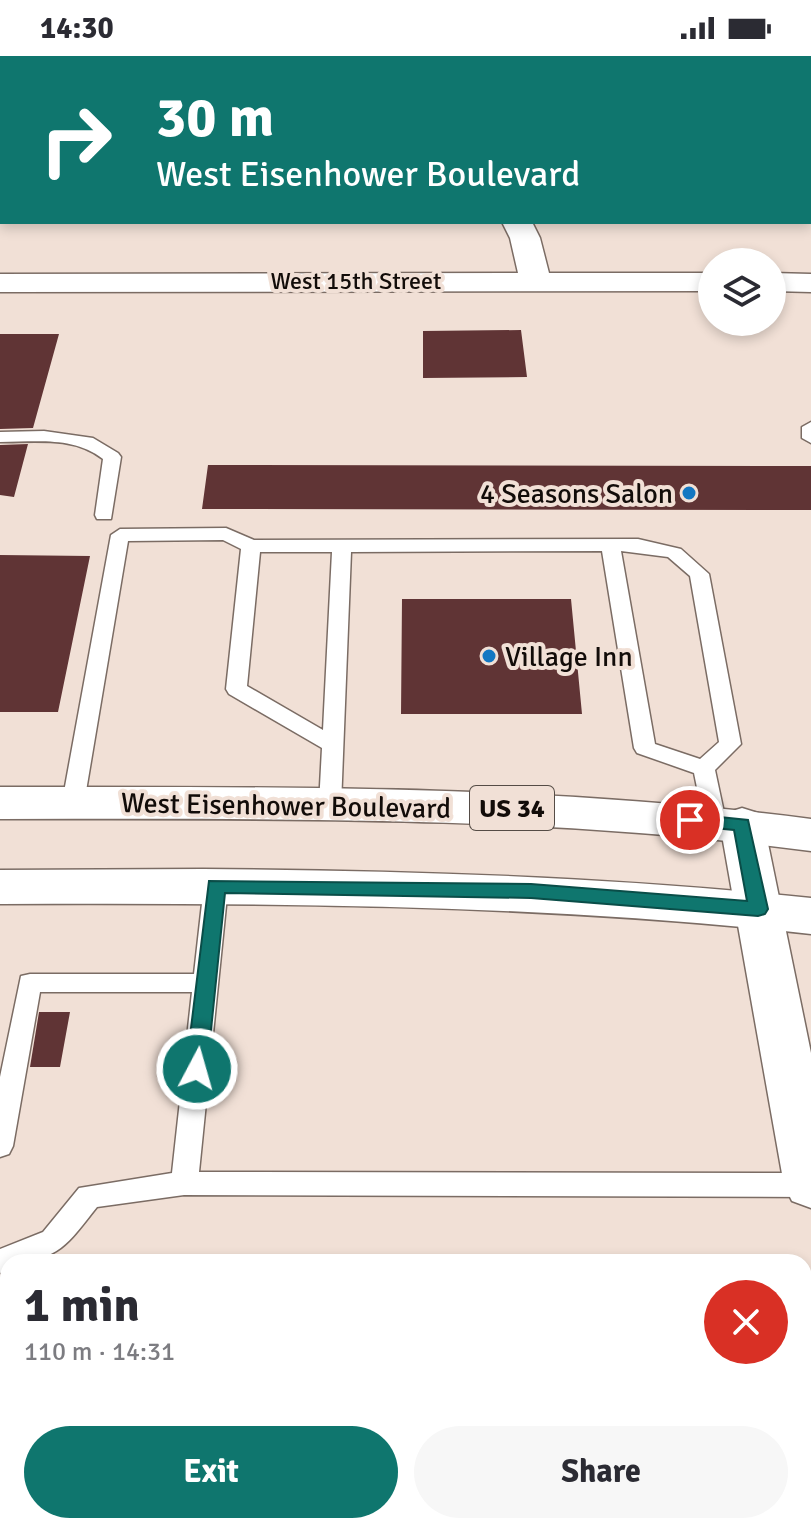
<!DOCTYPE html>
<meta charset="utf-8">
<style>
body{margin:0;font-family:Signika,sans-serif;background:#f7f7f7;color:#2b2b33;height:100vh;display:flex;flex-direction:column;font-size:30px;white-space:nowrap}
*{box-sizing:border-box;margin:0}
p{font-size:26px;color:#7c7c81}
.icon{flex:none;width:44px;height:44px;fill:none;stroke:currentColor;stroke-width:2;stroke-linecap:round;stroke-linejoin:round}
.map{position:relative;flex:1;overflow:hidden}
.sheet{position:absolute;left:0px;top:1198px;width:812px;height:280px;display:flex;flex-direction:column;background:#fff;border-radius:24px 24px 0 0;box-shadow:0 4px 12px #0003}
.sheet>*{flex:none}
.hud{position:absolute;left:0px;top:0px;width:812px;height:168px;box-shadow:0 4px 12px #0003;background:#0f766e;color:#fff;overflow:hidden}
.controls{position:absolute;left:698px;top:192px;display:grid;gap:16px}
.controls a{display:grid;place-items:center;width:88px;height:88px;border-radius:50%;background:#fff;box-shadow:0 4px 12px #0003;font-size:40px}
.pin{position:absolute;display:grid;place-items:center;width:68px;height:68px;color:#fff;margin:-34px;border:4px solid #fff;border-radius:50%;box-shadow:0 2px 8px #0007}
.me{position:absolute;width:88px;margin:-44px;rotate:6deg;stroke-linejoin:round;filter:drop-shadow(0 0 6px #0008)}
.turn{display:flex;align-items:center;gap:28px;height:168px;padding:0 24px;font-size:36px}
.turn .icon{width:104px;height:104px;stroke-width:2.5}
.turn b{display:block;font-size:56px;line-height:68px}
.round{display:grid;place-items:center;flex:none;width:84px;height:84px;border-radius:42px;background:#f7f7f7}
.headline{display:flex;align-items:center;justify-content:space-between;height:136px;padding:0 24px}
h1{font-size:48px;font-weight:700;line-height:60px}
.action{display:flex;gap:16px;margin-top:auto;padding:16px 24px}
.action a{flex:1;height:92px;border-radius:48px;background:#0f766e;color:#fff;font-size:32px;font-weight:700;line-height:92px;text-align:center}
.action a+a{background:#f7f7f7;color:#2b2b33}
.status{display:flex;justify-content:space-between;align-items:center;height:56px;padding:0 40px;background:#fff;direction:ltr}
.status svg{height:22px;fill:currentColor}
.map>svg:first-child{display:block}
.building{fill:#603435}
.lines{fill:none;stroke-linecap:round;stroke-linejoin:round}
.service-casing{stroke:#7b6c64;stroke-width:3}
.minor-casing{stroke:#7b6c64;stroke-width:3}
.trunk-casing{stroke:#7b6c64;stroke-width:3}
.service{fill:#fff;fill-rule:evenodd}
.minor{fill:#fff;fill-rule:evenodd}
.trunk{fill:#fff;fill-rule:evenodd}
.route{fill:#0f766e;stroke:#0a4d48;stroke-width:2}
.poi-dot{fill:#1377c2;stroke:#f1e0d6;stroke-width:3}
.labels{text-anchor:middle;stroke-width:8;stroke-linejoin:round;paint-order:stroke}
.far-street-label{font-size:24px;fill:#120c09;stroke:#f1e0d6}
.shield{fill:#f1e0d6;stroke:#554c46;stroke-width:2}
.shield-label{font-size:26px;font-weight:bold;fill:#120c09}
.poi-label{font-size:28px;fill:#120c09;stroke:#f1e0d6;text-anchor:end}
.street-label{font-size:28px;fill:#120c09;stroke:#f1e0d6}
</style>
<div class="status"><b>14:30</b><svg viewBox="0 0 49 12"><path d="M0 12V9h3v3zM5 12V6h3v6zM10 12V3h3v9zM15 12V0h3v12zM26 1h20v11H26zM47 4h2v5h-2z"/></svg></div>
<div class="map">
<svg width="811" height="1478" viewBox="0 0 811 1478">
<rect width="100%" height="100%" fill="#f1e0d6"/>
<path class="building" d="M521,274l6,47 -104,1v-47z
M0,278h59l-26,94 -33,1z
M28,388l-14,53 -14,-2v-50z
M208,409l603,1v44l-609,-1z
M0,499l90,1 -32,156h-58z
M402,543h169l11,115h-181z
M39,956h31l-10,55h-30z"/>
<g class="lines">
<g class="service-casing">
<path id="service" d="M811,366v21l-9,-5v-11z
M44,375l49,7 25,15 3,4 -10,62h-14l-2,-4 8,-56c-30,-23 -67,-17 -103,-17v-10z
M226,472l28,12 384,-1 43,10 28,25 32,170 -26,26 11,52 -3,6h-16l-3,-6 -10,-49 -57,-20 -3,-5 -32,-197 -251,1 -10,253 -3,6h-16l-3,-6 3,-57 -93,-54 -3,-5 15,-140 -18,-9 -95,1 -44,262 -3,6h-16l-3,-6 49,-268 9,-6zM621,495l47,6 22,19 29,166 -19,17 -45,-15zM260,496h72l-9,178 -76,-44z
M216,821l8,3 4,6 -29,286 612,1v24l-627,-2 -87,12c-29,36 -38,55 -89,55v8l-8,3v-24l43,-17 36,-44 93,-15 20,-181h-152l-27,154 -4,8 -9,3v-80l21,-101 9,-2h164l10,-88 4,-6z"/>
</g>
<g class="minor-casing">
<path id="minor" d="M753,0h30l1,2h-30z
M810,11h1v16h-1z
M0,47h2v16h-2z
M502,166h30l8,16 9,35h163v18l-712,1v-18l518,-1 -8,-35z
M772,217l39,1v18l-39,-1z
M742,752l16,5 6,11 47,229v155l-19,-7 -8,-16 -64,-361 6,-11z"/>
</g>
<g class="trunk-casing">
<path id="trunk" d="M0,731c271,0 541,-3 811,32v32c-270,-36 -539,-32 -811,-32z
M203,813c204,1 406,8 608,29v36c-270,-30 -540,-31 -811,-30v-34z"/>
</g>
<use href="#service" class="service"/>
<use href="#minor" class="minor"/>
<use href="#trunk" class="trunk"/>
</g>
<path class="route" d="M690,758l58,6 20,89 -3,5 -7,2 -227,-18 -306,-5 -18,176 -3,6 -7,2 -8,-2 -3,-6 23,-188 322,3 216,17 -13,-71 -51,-5 -2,-5 2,-4z"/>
<g class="poi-dot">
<circle cx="689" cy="437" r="8"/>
<circle cx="489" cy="600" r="8"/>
</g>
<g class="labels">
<g class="far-street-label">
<text x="356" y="233">West 15th Street</text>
</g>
<rect class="shield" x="470" y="730" width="84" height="44" rx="6"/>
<g class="shield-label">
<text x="512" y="761">US 34</text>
</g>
<g class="poi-label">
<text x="673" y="447">4 Seasons Salon</text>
<text x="505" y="610" text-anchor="start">Village Inn</text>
</g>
<g class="street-label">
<text transform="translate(286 749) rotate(1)" y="10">West Eisenhower Boulevard</text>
</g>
</g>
</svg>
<div class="controls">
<a><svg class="icon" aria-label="layers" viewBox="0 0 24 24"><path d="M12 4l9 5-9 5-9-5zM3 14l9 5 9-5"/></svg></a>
</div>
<div class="pin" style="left:690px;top:764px;background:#d93025"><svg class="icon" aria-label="arrive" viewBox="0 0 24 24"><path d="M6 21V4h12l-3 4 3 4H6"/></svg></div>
<svg class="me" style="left:197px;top:1013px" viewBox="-20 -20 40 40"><circle r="17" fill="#0f766e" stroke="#fff" stroke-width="3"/><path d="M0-11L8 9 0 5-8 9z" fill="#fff"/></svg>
<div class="hud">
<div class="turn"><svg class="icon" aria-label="right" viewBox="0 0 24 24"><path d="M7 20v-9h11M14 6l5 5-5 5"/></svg><div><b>30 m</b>West Eisenhower Boulevard</div></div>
</div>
<section class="sheet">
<div class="headline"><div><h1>1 min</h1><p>110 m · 14:31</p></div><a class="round" style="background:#d93025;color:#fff"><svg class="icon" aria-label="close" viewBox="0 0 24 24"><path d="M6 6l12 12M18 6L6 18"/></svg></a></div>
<div class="action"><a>Exit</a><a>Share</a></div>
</section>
</div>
